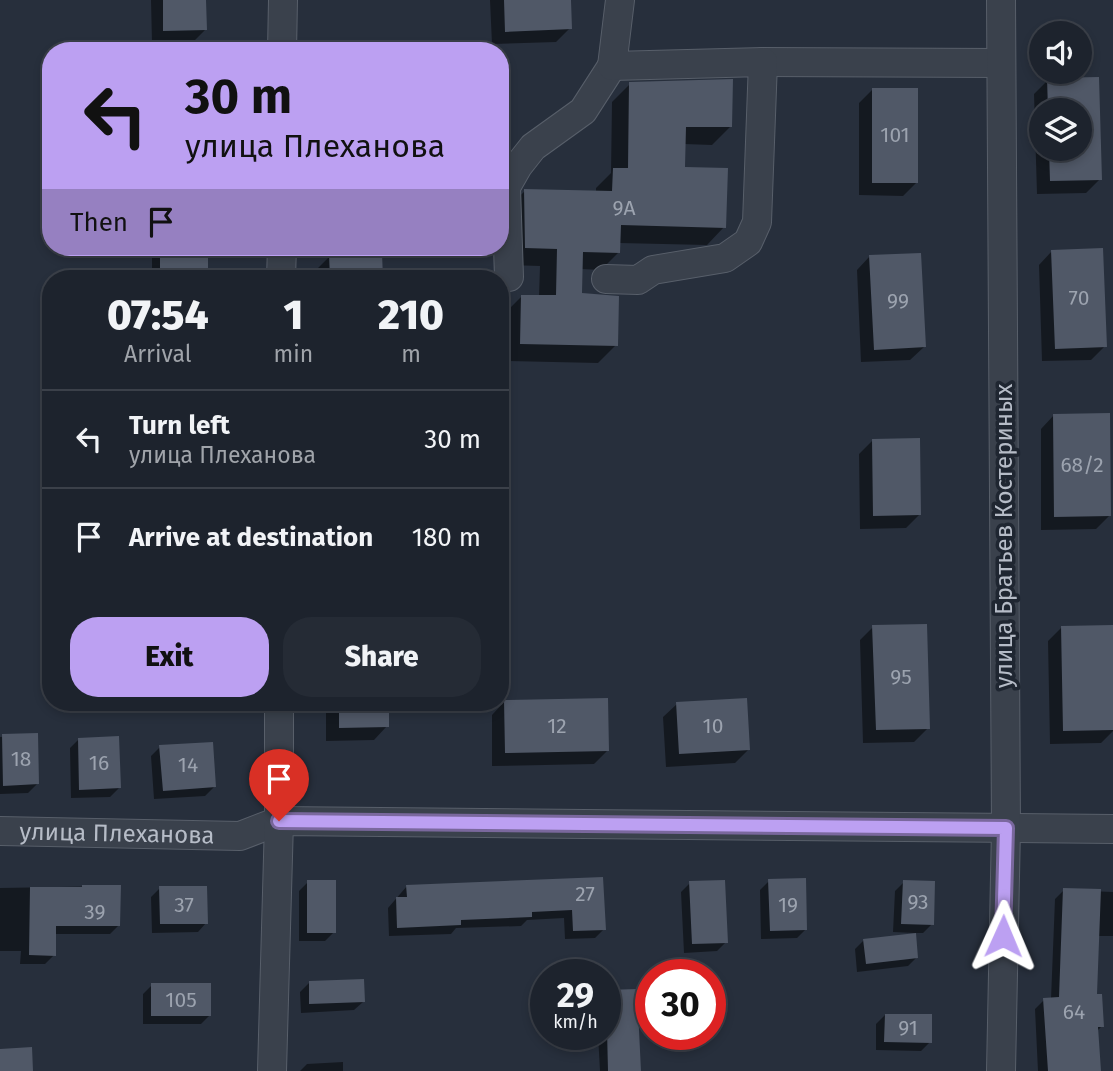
<!DOCTYPE html>
<meta charset="utf-8">
<style>
body{margin:0;font-family:"Fira Sans",sans-serif;background:#252b35;color:#f1f3f6;height:100vh;display:flex;flex-direction:column;font-size:26px;white-space:nowrap}
*{box-sizing:border-box;margin:0}
p{font-size:23px;color:#a0a4aa}
.icon{flex:none;width:38px;height:38px;fill:none;stroke:currentColor;stroke-width:2;stroke-linecap:round;stroke-linejoin:round}
.map{position:relative;flex:1;overflow:hidden}
.drawer{position:absolute;left:42px;top:270px;width:467px;height:441px;display:flex;flex-direction:column;background:#1d232d;border-radius:28px;box-shadow:0 4px 10px #0003,0 0 0 2px #3b4049}
.drawer>*{flex:none}
.banner{position:absolute;left:42px;top:42px;width:467px;height:214px;border-radius:28px;box-shadow:0 4px 10px #0003,0 0 0 2px #3b4049;background:#bca0f2;color:#111;overflow:hidden}
.tools{position:absolute;left:1029px;top:21px;display:grid;gap:14px}
.tools a{display:grid;place-items:center;width:63px;height:63px;border-radius:50%;background:#1d232d;box-shadow:0 4px 10px #0003,0 0 0 2px #3b4049;font-size:35px}
.speed{position:absolute;left:530px;top:959px;display:flex;gap:14px;font-size:35px;font-weight:700;text-align:center}
.speed>*{display:grid;place-content:center;width:91px;height:91px;border-radius:50%;background:#1d232d;box-shadow:0 4px 10px #0003,0 0 0 2px #3b4049;line-height:1}
.speed small{font-size:18px;font-weight:400}
.speed .limit{border:10px solid #d22;background:#fff;color:#111}
.pin{position:absolute;display:grid;place-items:center;width:60px;height:60px;color:#fff;margin:-72px -30px;border-radius:50% 50% 50% 0;rotate:-45deg;box-shadow:0 0 7px #0007}
.pin .icon{rotate:45deg}
.me{position:absolute;width:77px;margin:-38px;rotate:1deg;stroke-linejoin:round;filter:drop-shadow(0 0 5px #0008)}
.turn{display:flex;align-items:center;gap:24px;height:147px;padding:0 28px;font-size:32px}
.turn .icon{width:91px;height:91px;stroke-width:2.5}
.turn b{display:block;font-size:49px;line-height:60px}
.then{display:flex;align-items:center;height:66px;padding:0 28px;background:#0003;gap:14px;font-size:26px}
.eta{display:flex;justify-content:space-evenly;align-items:center;height:119px;text-align:center}
.eta b{font-size:42px;font-weight:800;line-height:49px}
.cta{display:flex;gap:14px;margin-top:auto;padding:14px 28px}
.cta a{flex:1;height:80px;border-radius:28px;background:#bca0f2;color:#111;font-size:28px;font-weight:800;line-height:80px;text-align:center}
.cta a+a{background:#252b35;color:#f1f3f6}
ul{padding:0;list-style:none}
li{display:flex;align-items:center;gap:21px;height:98px;padding:0 28px;border-top:2px solid #3b4049}
li div{flex:1}
li b{display:block;font-size:26px}
li em{font-style:normal}
.map>svg:first-child{display:block}
.shadow{fill:#0007;fill-rule:evenodd}
.building{fill:#505867}
.lines{fill:none;stroke-linecap:round;stroke-linejoin:round}
.minor-casing{stroke:#585f6a;stroke-width:30}
.minor{stroke:#3a414c;stroke-width:28}
.route-casing{stroke:#7a689d;stroke-width:18}
.route{stroke:#bca0f2;stroke-width:12}
.labels{text-anchor:middle;stroke-width:7;stroke-linejoin:round;paint-order:stroke}
.number-label{font-size:21px;fill:#9ca3af}
.street-label{font-size:24px;fill:#b6bcc7;stroke:#1f2631}
</style>
<div class="map">
<svg width="1113" height="1071" viewBox="0 0 1113 1071">
<rect width="100%" height="100%" fill="#272f3c"/>
<path class="shadow" d="M151,0h54v30l-12,12 -41,1z
M490,0h79l1,28 -14,14 -64,2z
M1098,79l2,100 -14,14 -49,1 -3,-100 14,-14zM1041,110h39v39h-39z
M630,84l100,43 -18,18 -28,-1 -1,25 41,58 -17,18 -88,-2v9l-18,18 -20,-1 -1,26 36,50 -18,18 -95,-2 1,-47 18,-18 17,1 1,-31 -33,-1v-57l18,-17 71,1v-4l15,-15 1,-71z
M872,90l45,92 -14,14 -44,-1v-92z
M154,247h51l1,31h-54v-29z
M1052,251l53,95 -14,14 -49,1 -3,-96z
M380,254l1,24h-64l-1,-8 14,-14z
M870,256l54,91 -14,13 -49,2 -4,-92z
M1054,415l56,100 -14,14 -55,1v-101z
M873,440l47,74 -14,14 -46,1 -1,-75z
M873,627l55,101 -14,14 -51,1 -3,-103z
M1061,628l52,22v81l-12,12 -51,1 -2,-103z
M505,701l102,50 -13,13 -102,2v-51z
M326,702h61v24l-13,14 -48,1z
M677,704l71,46 -13,13 -69,4 -3,-50z
M36,735l1,49 -9,9 -28,1v-57z
M79,739l40,49 -9,9 -39,1 -1,-50z
M160,747l54,40 -9,9 -51,3 -3,-43z
M602,879l2,50 -9,9 -30,1 -1,-21 -37,2 -6,6 -65,2 -5,6 -62,2 -1,-28 19,-22z
M769,881l37,48 -9,9 -36,1 -1,-49z
M308,882l26,50 -9,9h-26v-50z
M904,882l28,42 -9,9h-9l3,24 -9,9 -51,6 -2,-23 9,-9 50,-5v-2l-21,-1 2,-41z
M690,883l36,59 -9,9 -33,2 -3,-61z
M119,886v39l-9,9h-55l-1,21 -9,9h-25l1,-13h-21v-63z
M160,888l46,35 -8,9 -46,1 -1,-36z
M1064,890l49,2v44h-15l-3,60 7,30 -6,6 3,39h-61l-3,-62 9,-9 7,-1 4,-100z
M309,983l54,19 -9,8 -53,3 -1,-21z
M152,985l58,30 -9,9h-58v-30z
M636,991l4,80h-40l-2,-37h8v-42z
M885,1015l45,27 -9,9 -45,-1v-26z
M343,1062v9h-43l7,-7z"/>
<path class="building" d="M163,0h43l1,30 -44,1z
M504,0h67l1,29 -67,3z
M1099,77l3,103 -52,1 -1,-32h31v-39h-32l-1,-32z
M733,79l-1,48h-46l-1,40 43,1 -2,60 -105,-3 -1,28 -37,-1 -1,41 37,3 -1,50 -98,-2 1,-49h35l1,-46 -32,-1 -1,-59 88,2 1,-23h15l1,-86z
M872,88h46v95h-46z
M160,247h48v31h-48z
M1103,248l4,99 -52,2 -4,-99z
M382,253l1,25h-53l-1,-23z
M921,253l5,94 -52,3 -5,-95z
M1110,413l1,103 -57,1 -1,-103z
M920,438l1,77 -48,1 -1,-77z
M927,624l3,105 -54,1 -4,-105z
M1113,625v105l-50,1 -2,-105z
M608,698l1,53 -104,2 -1,-53z
M747,698l3,52 -71,4 -3,-52z
M339,702h50v25l-50,1z
M38,733l1,51 -36,2 -1,-52z
M119,736l2,52 -42,2 -1,-52z
M213,742l3,45 -53,4 -4,-46z
M603,877l3,53 -33,1 -1,-21 -40,2v5l-71,3v5l-64,3 -1,-31h11l-1,-12z
M806,878l1,52 -37,1 -2,-52z
M307,880h29v53h-29z
M725,880l3,63 -36,1 -3,-63z
M903,880l32,1 -1,44 -33,-1z
M82,885h39l-1,41h-64v30l-27,-1 1,-68h52z
M159,886h48l1,38h-48z
M1063,888l38,1 -4,105h5l2,33h-6l3,44h-53l-5,-73 16,-1z
M916,933l2,25 -52,6 -3,-25z
M364,979l1,23 -56,2v-23z
M151,983h60v33h-60z
M637,989l4,82h-33l-2,-81z
M885,1014h47v29l-48,-1z
M32,1047l1,24h-33v-22z"/>
<g class="lines">
<g class="minor-casing">
<g id="minor">
<path d="M282,51l1,-51"/>
<path d="M763,62l238,1"/>
<path d="M509,277l-3,-90 12,-21 15,-19 50,-36 29,-45"/>
<path d="M281,278l1,-31"/>
<path d="M606,279l32,1 15,-10 72,-12 23,-16 9,-20 6,-160 -151,4 8,-66"/>
<path id="s1" d="M0,831l240,5 39,-15 834,8"/>
<path d="M272,1071l7,-250v-119"/>
<path d="M1001,1071l5,-243 -5,-828"/>
</g>
</g>
<use href="#minor" class="minor"/>
</g>
<g class="lines">
<g class="route-casing">
<path id="route" d="M279,821l727,7 -3,108"/>
</g>
<use href="#route" class="route"/>
</g>
<g class="labels">
<g class="number-label">
<text x="895" y="142">101</text>
<text x="624" y="215">9А</text>
<text x="1079" y="305">70</text>
<text x="898" y="308">99</text>
<text x="1082" y="472">68/2</text>
<text x="901" y="684">95</text>
<text x="557" y="733">12</text>
<text x="713" y="733">10</text>
<text x="21" y="766">18</text>
<text x="99" y="770">16</text>
<text x="188" y="772">14</text>
<text x="585" y="901">27</text>
<text x="918" y="909">93</text>
<text x="184" y="912">37</text>
<text x="788" y="912">19</text>
<text x="95" y="919">39</text>
<text x="181" y="1007">105</text>
<text x="1074" y="1019">64</text>
<text x="908" y="1035">91</text>
</g>
<g class="street-label">
<text transform="translate(1004 536) rotate(-90)" y="8">улица Братьев Костериных</text>
<text dy="8" stroke="none"><textPath href="#s1" startOffset="117">улица Плеханова</textPath></text>
</g>
</g>
</svg>
<div class="tools">
<a><svg class="icon" aria-label="sound" viewBox="0 0 24 24"><path d="M4 9h4l5-4v14l-5-4H4zM17 9q2 3 0 6"/></svg></a>
<a><svg class="icon" aria-label="layers" viewBox="0 0 24 24"><path d="M12 4l9 5-9 5-9-5zM3 14l9 5 9-5"/></svg></a>
</div>
<div class="speed"><div>29<small>km/h</small></div><div class="limit">30</div></div>
<div class="pin" style="left:279px;top:821px;background:#d93025"><svg class="icon" aria-label="arrive" viewBox="0 0 24 24"><path d="M6 21V4h12l-3 4 3 4H6"/></svg></div>
<svg class="me" style="left:1003px;top:936px" viewBox="-20 -20 40 40"><path d="M0-17L14 15 0 8-14 15z" fill="#bca0f2" stroke="#fff" stroke-width="4"/></svg>
<div class="banner">
<div class="turn"><svg class="icon" aria-label="left" viewBox="0 0 24 24"><path d="M17 20v-9H6M10 6l-5 5 5 5"/></svg><div><b>30 m</b>улица Плеханова</div></div>
<div class="then">Then<svg class="icon" aria-label="arrive" viewBox="0 0 24 24"><path d="M6 21V4h12l-3 4 3 4H6"/></svg></div>
</div>
<section class="drawer">
<div class="eta">
<div><b>07:54</b><p>Arrival</p></div>
<div><b>1</b><p>min</p></div>
<div><b>210</b><p>m</p></div>
</div>
<ul>
<li><svg class="icon" aria-label="left" viewBox="0 0 24 24"><path d="M17 20v-9H6M10 6l-5 5 5 5"/></svg><div><b>Turn left</b><p>улица Плеханова</p></div><em>30 m</em></li>
<li><svg class="icon" aria-label="arrive" viewBox="0 0 24 24"><path d="M6 21V4h12l-3 4 3 4H6"/></svg><div><b>Arrive at destination</b></div><em>180 m</em></li>
</ul>
<div class="cta"><a>Exit</a><a>Share</a></div>
</section>
</div>
